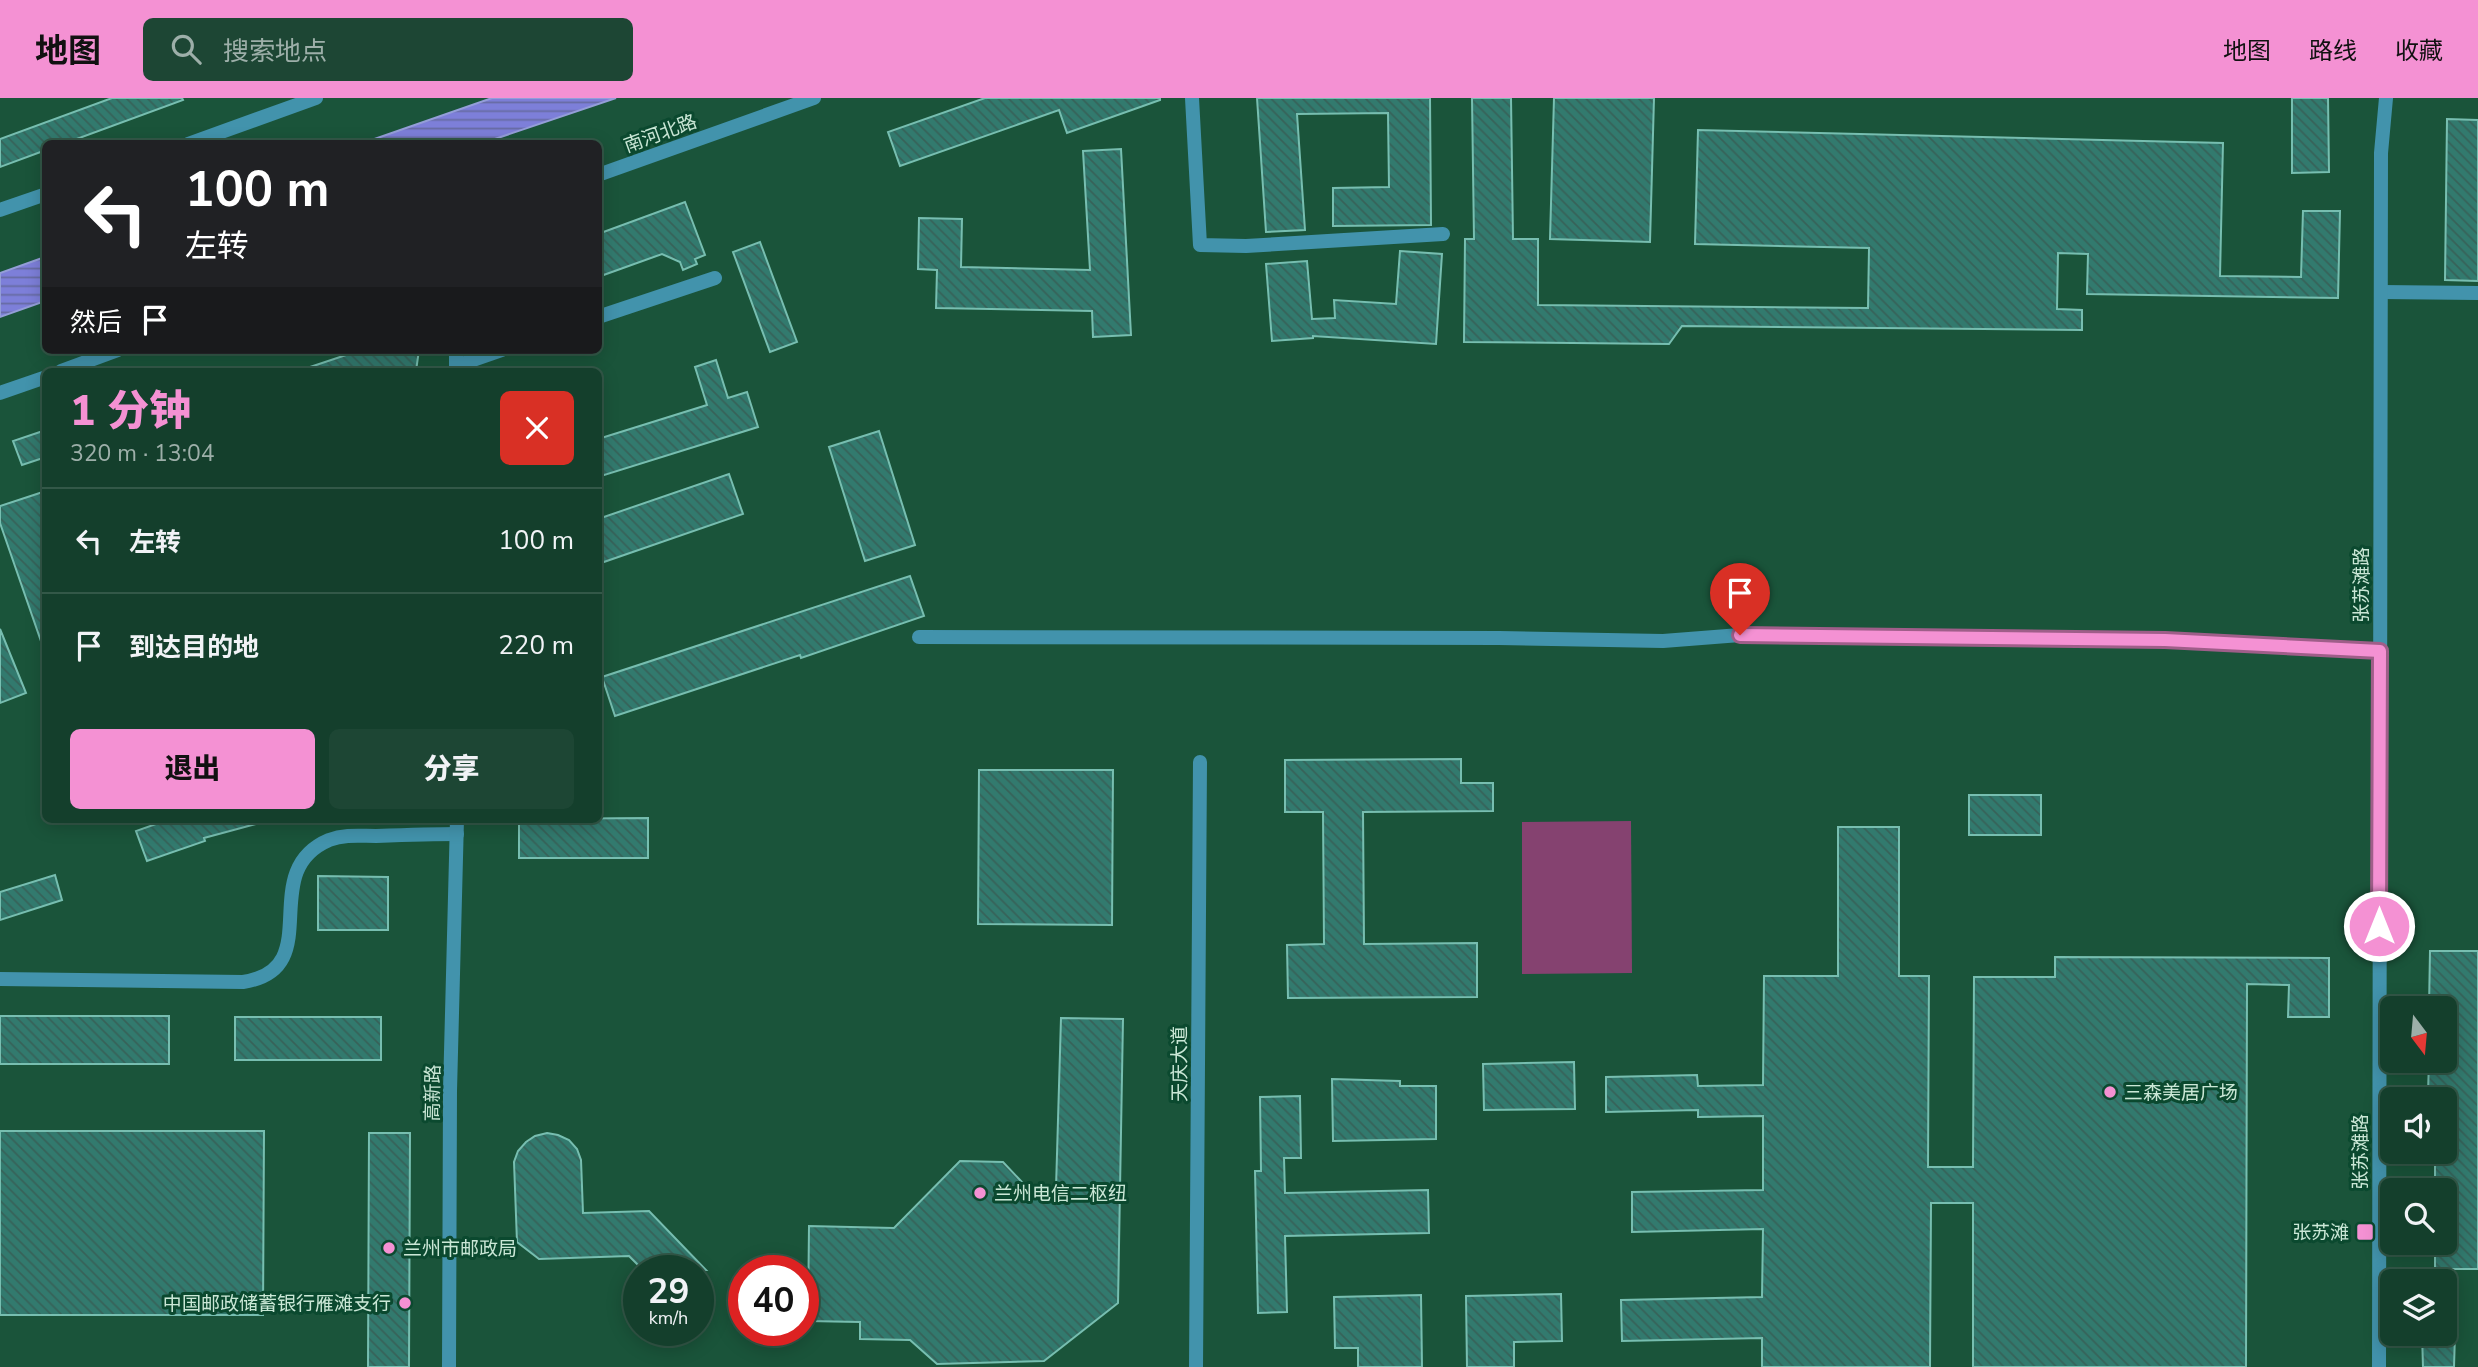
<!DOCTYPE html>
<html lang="zh">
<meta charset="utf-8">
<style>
body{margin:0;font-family:"Nunito Sans","Noto Sans SC",sans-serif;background:#1d4634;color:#f1f3f6;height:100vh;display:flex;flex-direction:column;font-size:26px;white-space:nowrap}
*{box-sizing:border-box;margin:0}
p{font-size:23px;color:#9dafa9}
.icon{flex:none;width:38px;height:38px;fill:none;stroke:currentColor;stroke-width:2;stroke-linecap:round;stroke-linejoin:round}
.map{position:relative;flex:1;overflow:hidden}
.drawer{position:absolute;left:42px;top:270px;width:560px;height:455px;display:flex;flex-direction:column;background:#143f2c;border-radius:10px;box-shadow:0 4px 18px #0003,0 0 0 2px #335848}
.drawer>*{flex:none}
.top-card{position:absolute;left:42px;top:42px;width:560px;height:214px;border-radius:10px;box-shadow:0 4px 18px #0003,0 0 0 2px #335848;background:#202124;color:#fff;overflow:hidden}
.needle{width:46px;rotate:164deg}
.controls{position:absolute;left:2380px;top:898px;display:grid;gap:14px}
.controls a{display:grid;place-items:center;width:77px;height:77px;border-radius:10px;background:#143f2c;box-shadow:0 4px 18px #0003,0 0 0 2px #335848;font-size:35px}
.speed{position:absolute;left:623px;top:1157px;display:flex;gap:14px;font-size:35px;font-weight:700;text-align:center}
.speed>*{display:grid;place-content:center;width:91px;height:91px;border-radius:50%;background:#143f2c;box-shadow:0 4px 18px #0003,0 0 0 2px #335848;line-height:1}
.speed small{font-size:18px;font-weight:400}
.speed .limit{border:10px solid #d22;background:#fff;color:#111}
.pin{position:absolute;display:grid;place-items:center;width:60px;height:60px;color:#fff;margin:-72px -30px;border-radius:50% 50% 50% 0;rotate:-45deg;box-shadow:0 0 7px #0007}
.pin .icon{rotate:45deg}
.me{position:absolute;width:77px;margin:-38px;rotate:0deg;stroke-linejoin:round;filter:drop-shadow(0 0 5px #0008)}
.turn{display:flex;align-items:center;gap:24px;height:147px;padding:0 28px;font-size:32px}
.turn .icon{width:91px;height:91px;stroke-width:2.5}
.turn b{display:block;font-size:49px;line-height:60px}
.then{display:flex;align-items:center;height:66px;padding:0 28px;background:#0003;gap:14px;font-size:26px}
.round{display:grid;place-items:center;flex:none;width:74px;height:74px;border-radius:10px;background:#1d4634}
.summary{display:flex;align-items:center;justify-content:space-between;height:119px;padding:0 28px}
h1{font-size:42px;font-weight:800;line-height:52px;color:#f491d3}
.primary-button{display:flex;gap:14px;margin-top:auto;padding:14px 28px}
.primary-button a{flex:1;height:80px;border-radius:10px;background:#f491d3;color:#111;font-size:28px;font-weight:800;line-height:80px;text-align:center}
.primary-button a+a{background:#1d4634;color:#f1f3f6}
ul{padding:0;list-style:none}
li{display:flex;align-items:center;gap:21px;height:105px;padding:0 28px;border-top:2px solid #335848}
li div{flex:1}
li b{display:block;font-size:26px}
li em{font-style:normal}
header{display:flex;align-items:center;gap:42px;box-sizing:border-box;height:98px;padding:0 35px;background:#f491d3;color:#111}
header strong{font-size:33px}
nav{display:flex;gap:38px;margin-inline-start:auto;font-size:24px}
.search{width:490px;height:63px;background:#1d4634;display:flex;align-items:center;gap:18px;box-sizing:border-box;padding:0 24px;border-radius:10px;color:#9dafa9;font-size:26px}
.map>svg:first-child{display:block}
.garden{fill:#854270}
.water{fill:url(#water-rules);stroke:#949ed8;stroke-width:2}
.building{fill:url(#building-back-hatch);stroke:#77beb0;stroke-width:2}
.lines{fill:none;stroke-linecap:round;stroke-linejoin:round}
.minor{stroke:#4293ac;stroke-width:14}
.tertiary{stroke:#4293ac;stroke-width:14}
.route-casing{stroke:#9f5e89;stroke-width:18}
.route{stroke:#f491d3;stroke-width:12}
.poi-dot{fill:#f491d3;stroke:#0b492f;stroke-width:2.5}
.labels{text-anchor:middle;stroke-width:6;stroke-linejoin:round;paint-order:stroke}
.street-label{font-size:19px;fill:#cae7d6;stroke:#0b492f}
.poi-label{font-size:19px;fill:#cae7d6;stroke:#0b492f;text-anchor:start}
</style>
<header>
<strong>地图</strong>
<div class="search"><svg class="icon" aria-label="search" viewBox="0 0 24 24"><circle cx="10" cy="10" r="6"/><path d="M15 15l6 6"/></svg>搜索地点</div>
<nav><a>地图</a><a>路线</a><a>收藏</a></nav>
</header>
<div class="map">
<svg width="2478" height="1269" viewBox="0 0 2478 1269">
<defs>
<pattern id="water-rules" width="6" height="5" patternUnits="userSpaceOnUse" patternTransform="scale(1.75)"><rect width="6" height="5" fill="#7d7fd9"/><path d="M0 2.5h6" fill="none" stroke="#676ba3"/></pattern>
<pattern id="building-back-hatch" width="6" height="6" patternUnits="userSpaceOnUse" patternTransform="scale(1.75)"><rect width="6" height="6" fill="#327a6e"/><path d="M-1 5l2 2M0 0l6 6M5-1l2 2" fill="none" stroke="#376259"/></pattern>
</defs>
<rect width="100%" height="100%" fill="#1a543a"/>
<path class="garden" d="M1631,723l1,152 -110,1v-152z"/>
<path class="water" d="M492,0h124l-133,45h-120z
M45,159v44l-45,16v-44z"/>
<path class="building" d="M112,0h70l1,2 -120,44h-17v6l-46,17v-28z
M985,0h175v2l-93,33 -8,-23 -159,56 -12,-34z
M1257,0h173l1,127 -98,1v-38l56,-1 -1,-74 -91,1 8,116 -39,2z
M1472,0h39l2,141h25v66l330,3 1,-60 -174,-4 3,-114 525,13 -3,133 81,1 2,-66h37l-2,87 -251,-4 1,-40 -30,-1 -1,56 25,1v20l-400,-4 -13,18 -205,-2 1,-103h9z
M1554,0h100l-4,144 -100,-3z
M2292,0h36l1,74 -37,1z
M2447,21l31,1v161l-33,-1z
M1121,51l10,186 -38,2 -1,-26 -156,-3 1,-38 -19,-1 1,-51 43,1 -1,48 129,3 -7,-119z
M685,104l20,53 -10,4 2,5 -14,6 -3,-8 -18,-8 -64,23v-43z
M760,144l37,100 -27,10 -37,-100z
M1400,153l42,3 -6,90 -123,-8v2l-41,3 -6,-77 41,-3 5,58 23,-1 -1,-18 62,4z
M361,252h58l-3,21h-109v-3z
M716,262l12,38 19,-6 11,35 -160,50v-38l109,-34 -12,-38z
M46,332v27l-24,8 -9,-24z
M879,333l36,114 -50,16 -36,-114z
M729,376l14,40 -145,50v-45z
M46,393v156h-3l-43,-124v-17z
M910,478l14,40 -123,42 -1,-3 -185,61 -13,-39z
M0,531l26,64 -26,10z
M1461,661v24h32v28l-130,1 1,132 113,-1v54l-189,1 -1,-53 37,-1 -1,-132h-38v-52z
M979,672h134l-1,155 -134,-1z
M1969,697h72v40h-72z
M648,720v40h-129v-39z
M170,721h85l1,5 -52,14 1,3 -58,20 -11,-30z
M1838,729h61v149h30l-1,191h45l1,-190h81v-20l274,1v59h-41l1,-32 -42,-1 -1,383h-273v-164h-42l-1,164h-168v-29l-140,3 -1,-41 141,-3 1,-68 -131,3v-40l131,-2v-74l-65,1v-7l-92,2v-35l91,-2 1,11 65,-1 1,-109h74z
M55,777l7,25 -62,20v-28z
M318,778l70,1v53h-70z
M2430,853h48v318h-43v-27h10v-52h-10v-38h10v-58l-17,-1 1,-33h16v-52h-16z
M0,918h169v48h-169z
M235,919h146v43h-146z
M1061,920l62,1 -5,284 -74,58 -107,3 -27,-24 -50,-1v-17l-52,-1 1,-95 85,2 66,-67 43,1 34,36 19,-10z
M1574,964l1,47 -91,1 -1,-46z
M1332,981l68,2v5h36v53l-103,2z
M1300,998l1,62h-17l1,35 143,-3 1,43 -144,3 2,76 -29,1 -3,-142h6l-1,-74z
M0,1033h264l-1,184h-263z
M369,1035h41l-1,234h-41z
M547,1035l11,2 11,5 8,9 4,11 2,53 66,-2 57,59h-63l-14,-14 -90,3 -22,-17 -3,-80 4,-11 8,-9 9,-6z
M1561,1196l1,47 -48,1v25h-47l-1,-71z
M1421,1197l1,72h-64v-19h-23l-1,-51z
M2422,1236h33l-1,33h-31z"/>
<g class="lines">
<path class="minor" d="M1192,0l8,147 46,1 197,-12
M2381,194l97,1
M598,219l117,-39
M456,268l46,-16
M919,539l580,1 164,3 77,-6 425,6 215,10
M0,881l243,3c86,-13 11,-110 86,-142 16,-6 31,-4 47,-4 27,-1 54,-2 81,-2"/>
<path class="tertiary" d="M188,46l128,-46
M598,77l216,-77
M0,112l46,-16
M61,273l57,-21
M456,273v-21
M0,295l46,-16
M449,1269l1,-276 7,-272
M1196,1269l4,-605
M2379,1269l2,-1214 5,-55"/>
</g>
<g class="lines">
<g class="route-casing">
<path id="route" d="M1740,537l425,5 215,11 -1,275"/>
</g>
<use href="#route" class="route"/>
</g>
<g class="poi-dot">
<circle cx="2110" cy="994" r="7"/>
<circle cx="980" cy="1095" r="7"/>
<rect x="2356" y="1125" width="18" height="18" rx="3.5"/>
<circle cx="389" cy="1150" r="7"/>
<circle cx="405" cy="1205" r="7"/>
</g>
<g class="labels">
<g class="street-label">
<text transform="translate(660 35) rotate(-20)" y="7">南河北路</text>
<text transform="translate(2361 487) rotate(-90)" y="7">张苏滩路</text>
<text transform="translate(1179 966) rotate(-90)" y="7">天庆大道</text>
<text transform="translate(432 995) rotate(-89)" y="7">高新路</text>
<text transform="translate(2360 1054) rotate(-90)" y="7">张苏滩路</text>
</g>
<g class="poi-label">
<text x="2124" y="1001">三森美居广场</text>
<text x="994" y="1102">兰州电信二枢纽</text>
<text x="2349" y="1141" text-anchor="end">张苏滩</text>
<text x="403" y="1157">兰州市邮政局</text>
<text x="391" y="1212" text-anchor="end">中国邮政储蓄银行雁滩支行</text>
</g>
</g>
</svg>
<div class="controls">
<a><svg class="needle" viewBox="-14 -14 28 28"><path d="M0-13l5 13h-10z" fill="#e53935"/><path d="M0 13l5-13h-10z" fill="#9dafa9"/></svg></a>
<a><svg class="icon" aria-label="sound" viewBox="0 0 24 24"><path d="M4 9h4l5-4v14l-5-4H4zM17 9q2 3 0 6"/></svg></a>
<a><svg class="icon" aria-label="search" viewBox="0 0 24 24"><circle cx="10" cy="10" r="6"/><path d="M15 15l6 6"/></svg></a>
<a><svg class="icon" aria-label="layers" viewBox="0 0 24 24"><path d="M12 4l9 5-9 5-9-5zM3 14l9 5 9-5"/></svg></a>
</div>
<div class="speed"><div>29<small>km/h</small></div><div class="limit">40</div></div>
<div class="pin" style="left:1740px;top:537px;background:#d93025"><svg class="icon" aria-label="arrive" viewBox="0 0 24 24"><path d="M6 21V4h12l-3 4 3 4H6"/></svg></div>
<svg class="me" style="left:2379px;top:828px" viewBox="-20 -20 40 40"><circle r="17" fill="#f491d3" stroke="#fff" stroke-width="3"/><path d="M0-11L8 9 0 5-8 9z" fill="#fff"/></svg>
<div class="top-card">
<div class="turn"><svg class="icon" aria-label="left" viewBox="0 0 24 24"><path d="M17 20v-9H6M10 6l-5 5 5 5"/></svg><div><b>100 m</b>左转</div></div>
<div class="then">然后<svg class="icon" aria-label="arrive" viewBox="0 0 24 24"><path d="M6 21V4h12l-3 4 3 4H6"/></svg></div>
</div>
<section class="drawer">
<div class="summary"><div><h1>1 分钟</h1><p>320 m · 13:04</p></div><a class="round" style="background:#d93025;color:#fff"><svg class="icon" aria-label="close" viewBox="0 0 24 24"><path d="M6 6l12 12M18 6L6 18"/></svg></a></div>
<ul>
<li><svg class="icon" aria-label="left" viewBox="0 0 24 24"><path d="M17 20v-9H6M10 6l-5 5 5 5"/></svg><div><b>左转</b></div><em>100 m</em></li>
<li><svg class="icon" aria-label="arrive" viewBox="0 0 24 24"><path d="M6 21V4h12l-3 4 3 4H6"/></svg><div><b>到达目的地</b></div><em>220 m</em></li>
</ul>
<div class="primary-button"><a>退出</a><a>分享</a></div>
</section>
</div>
